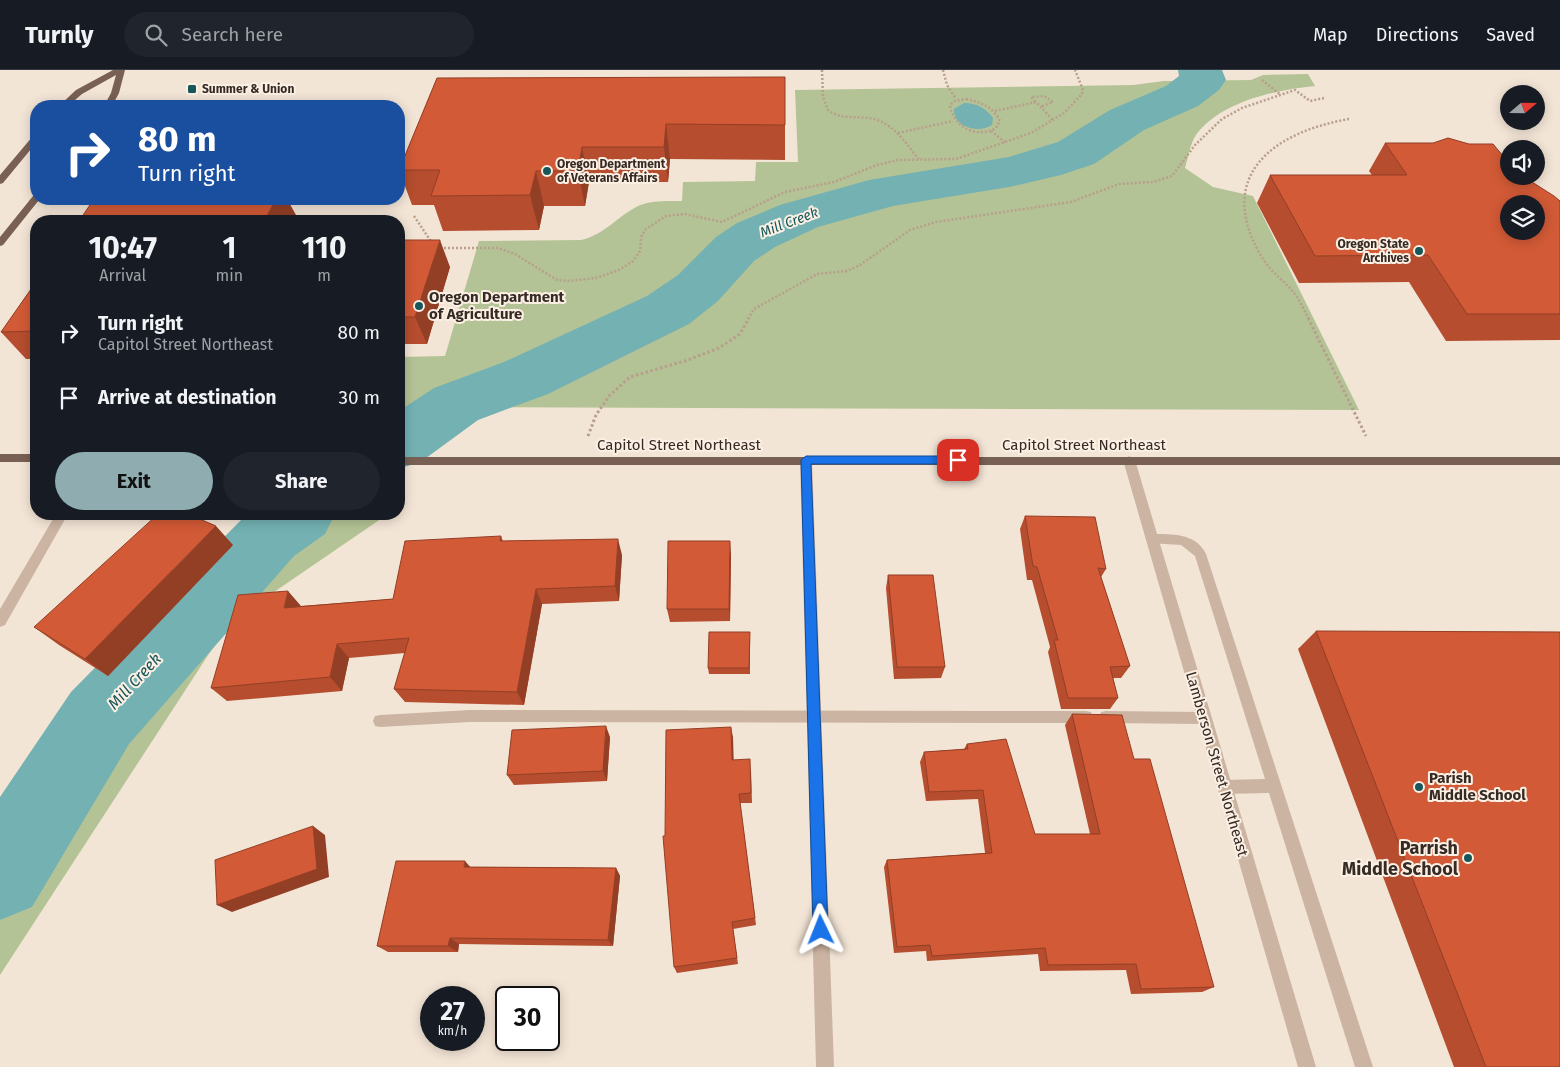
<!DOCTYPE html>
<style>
body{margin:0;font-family:"Fira Sans",sans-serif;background:#20242c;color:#f1f3f6;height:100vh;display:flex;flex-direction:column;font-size:19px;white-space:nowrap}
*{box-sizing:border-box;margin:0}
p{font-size:16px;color:#9ea1a6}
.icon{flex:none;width:28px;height:28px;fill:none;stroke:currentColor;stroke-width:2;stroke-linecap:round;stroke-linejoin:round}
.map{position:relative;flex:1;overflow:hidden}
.panel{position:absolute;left:30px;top:145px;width:375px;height:305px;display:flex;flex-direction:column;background:#171b24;border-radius:20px;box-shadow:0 2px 12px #0003}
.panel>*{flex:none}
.banner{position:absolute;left:30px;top:30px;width:375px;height:105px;border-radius:20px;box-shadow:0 2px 12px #0003;background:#1a4fa0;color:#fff;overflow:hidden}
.needle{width:32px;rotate:70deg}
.buttons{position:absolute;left:1500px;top:15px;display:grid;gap:10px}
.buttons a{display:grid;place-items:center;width:45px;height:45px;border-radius:50%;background:#171b24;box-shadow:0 2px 12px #0003;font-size:25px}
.speed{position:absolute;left:420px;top:916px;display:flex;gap:10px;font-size:25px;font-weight:700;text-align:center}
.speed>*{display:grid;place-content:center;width:65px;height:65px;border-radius:50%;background:#171b24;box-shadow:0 2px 12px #0003;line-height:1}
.speed small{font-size:12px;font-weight:400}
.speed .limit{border:2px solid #111;border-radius:8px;background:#fff;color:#111}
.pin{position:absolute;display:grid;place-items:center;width:42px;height:42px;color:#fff;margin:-21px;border-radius:10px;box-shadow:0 2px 8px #0006}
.me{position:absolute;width:55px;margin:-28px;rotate:358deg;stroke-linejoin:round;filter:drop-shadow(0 0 4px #0008)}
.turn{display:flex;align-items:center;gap:18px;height:105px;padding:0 25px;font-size:22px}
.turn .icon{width:65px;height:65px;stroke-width:2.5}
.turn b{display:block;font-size:35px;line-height:42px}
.eta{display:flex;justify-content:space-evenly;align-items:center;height:85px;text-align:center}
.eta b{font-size:30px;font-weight:700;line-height:35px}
.cta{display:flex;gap:10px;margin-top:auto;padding:10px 25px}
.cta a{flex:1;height:58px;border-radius:30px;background:#8fadb0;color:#111;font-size:20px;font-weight:700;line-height:58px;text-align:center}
.cta a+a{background:#20242c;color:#f1f3f6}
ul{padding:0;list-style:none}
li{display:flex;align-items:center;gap:15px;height:65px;padding:0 25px}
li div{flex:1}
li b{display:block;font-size:19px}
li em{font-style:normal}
header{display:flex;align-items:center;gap:30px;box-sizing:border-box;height:70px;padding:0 25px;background:#171b24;border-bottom:1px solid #363941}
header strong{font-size:24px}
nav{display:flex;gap:28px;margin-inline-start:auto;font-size:18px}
.search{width:350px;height:45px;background:#20242c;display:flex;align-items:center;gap:12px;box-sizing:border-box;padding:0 18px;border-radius:28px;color:#9ea1a6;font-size:19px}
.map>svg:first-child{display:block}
.green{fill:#b4c395}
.water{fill:#73b1b3}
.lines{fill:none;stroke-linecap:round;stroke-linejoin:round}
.river{fill:#73b1b3;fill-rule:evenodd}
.path-far1{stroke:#b89e8c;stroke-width:2.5;stroke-dasharray:2 2;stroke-linecap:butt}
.path{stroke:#b89e8c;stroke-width:3;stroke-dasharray:2.5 2.5;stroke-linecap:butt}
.lane{fill:#ccb4a2;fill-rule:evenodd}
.street{fill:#ccb4a2;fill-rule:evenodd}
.primary{fill:#796054;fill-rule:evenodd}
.wall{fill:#b54d2e}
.shaded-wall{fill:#933f26}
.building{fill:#d25a36;stroke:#933f26;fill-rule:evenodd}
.route{fill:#1a73e8;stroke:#114b97}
.poi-dot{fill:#17575b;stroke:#fbf0e3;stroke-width:2}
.labels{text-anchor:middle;stroke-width:4;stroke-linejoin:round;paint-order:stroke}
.far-poi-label{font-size:12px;font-weight:bold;fill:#362a25;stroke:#fbf0e3;text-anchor:start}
.far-water-label{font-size:14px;font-style:italic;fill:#17575b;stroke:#fbf0e3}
.poi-label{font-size:15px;font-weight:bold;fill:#362a25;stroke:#fbf0e3;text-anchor:start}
.street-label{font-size:15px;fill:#362a25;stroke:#fbf0e3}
.water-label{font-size:16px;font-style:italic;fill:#17575b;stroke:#fbf0e3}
.near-poi-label{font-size:18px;font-weight:bold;fill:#362a25;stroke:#fbf0e3;text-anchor:end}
</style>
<header>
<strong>Turnly</strong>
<div class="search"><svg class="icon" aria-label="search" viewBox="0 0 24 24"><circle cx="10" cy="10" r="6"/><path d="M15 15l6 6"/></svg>Search here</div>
<nav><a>Map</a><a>Directions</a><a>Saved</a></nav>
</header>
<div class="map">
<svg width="1560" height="997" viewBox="0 0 1560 997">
<rect width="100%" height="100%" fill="#f3e5d6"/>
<path class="green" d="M1308,4l7,12c-39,4 -94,15 -119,49 -6,9 -8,23 -11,33l28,19 40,9 106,214 -960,-3v-50l46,-1 34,-115 102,-1c23,-5 37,-24 57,-34 14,-6 29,-5 44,-5l1,-19 72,-1 1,-19h42l-3,-72 338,-5 31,-4 87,-1 12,-5z
M266,444h122l-159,109 -229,352v-148l143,-180z"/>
<path class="water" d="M964,33c12,0 22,5 29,15l-1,7c-14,9 -39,2 -38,-16z"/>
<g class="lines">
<path class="river" d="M1178,0h44l4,10 -7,10 -21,16 -54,24 -50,34 -33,11 -52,12 -116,19 -75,21 -43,20 -21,14 -36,40 -29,23 -141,70 -70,26 -56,41 -23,8v-58l35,-23 70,-26 143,-66 31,-21 38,-38 21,-14 43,-18 89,-25 140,-23 49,-15 52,-32 56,-24 13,-10z
M247,444h88l-10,20 -31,22 -165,188 -97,163 -32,13v-123l71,-105z"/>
<path class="path-far1" d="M822,0l1,27 5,13c13,10 26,6 41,8 23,3 37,25 50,42
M943,0l4,15 9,14
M1262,10l19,15
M966,29c15,3 27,8 34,22l-4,7c-20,11 -43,-1 -46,-23l5,-4z
M1035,32l-4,-5 13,-1 9,6 -13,5
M995,41l41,-9 17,18
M991,61l15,12
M898,63l55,-12
M414,146l18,27
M440,178h58l17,6 42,26 11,1 28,-3 23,-8 14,-9 7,-10 1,-14 5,-8 20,-13 19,-2 37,8 63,-30 49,-10 43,-17 21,-5 58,-1 75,-26 33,-20 18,-19 1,-4 -8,-20
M748,249l6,-10 63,-35 30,-3 13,-6 50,-35 26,-8 135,-20 48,-18 34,-2 19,-6 23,-31 27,-26 20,-11 53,-18 15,11 14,-3
M1309,249c-5,-8 -9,-19 -15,-26 -12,-15 -22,-19 -33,-37 -47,-81 13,-124 88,-137"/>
<path class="path" d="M1308,248l58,118
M588,366l8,-21 13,-19 21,-19 58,-17 31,-12 21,-14 9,-16"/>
<path class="lane" d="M56,444h12l-63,111 -5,2v-18z
M1152,464c20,0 44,-1 54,20l167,513h-18l-86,-274 -45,1 -5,-2 -2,-5 2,-5 5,-2 41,-1 -70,-223 -14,-11 -33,-2 -2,-4 2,-4z
M470,640l616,1 5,1 2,5 -2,5 -5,1 -616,-1 -90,5 -5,-1 -2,-5 2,-5 5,-1z
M1106,641l97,1 5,1 2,5 -2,5 -5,1 -97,-1 -5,-1 -2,-5 2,-5z"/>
<path class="street" d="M806,386l6,4 22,607h-18l-16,-607z
M1129,386l6,4 181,607h-18l-175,-607z"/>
<path class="primary" d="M113,0h12l-6,23 -7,13h-8l7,-13 5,-18 -34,19 -14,12h-9l17,-16z
M33,66h3v7l-33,40 -3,1v-9z
M36,125v4l3,1 -36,45 -3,1v-9l33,-41z
M0,384h36v8h-36z
M399,387h1161v8h-1161z"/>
</g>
<path class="wall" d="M437,8l348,47v35l-115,-1 -2,23h-79l-4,24h-41l-5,24 -96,1 -9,-26h-22l-13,-35z
M1385,73l147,39 28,19v139l-114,1 -37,-59 -110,1 -42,-80 13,-28h102l-3,-4z
M399,170l51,27 -23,77h-28z
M36,212v77h-10l-25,-27z
M1025,446l81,53 -5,8 29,89 -9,12h-8l5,20 -8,11h-49l-13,-57 2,-5 -18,-67h-5l-7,-51z
M501,466l2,5 119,14 -3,46 -77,3 -18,101 -119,-3 -11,-13 11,-36 -56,5 -7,33 -115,10 -16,-13 90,-82 92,-7z
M233,475l-125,131 -49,-31 -25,-18z
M731,484l-1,67 -60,1 -3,-13z
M888,505l57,92 -4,11 -47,1 -8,-91z
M1316,561l244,436h-106l-156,-418z
M750,568v36h-41l-1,-6z
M1072,644l62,45 80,228 -12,5 -71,2 -5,-24 -86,1 -2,-17 -111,7 -1,-10 -32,2 -10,-86 3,-7 98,-7 -7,-54 -52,2 -6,-39 4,-10 40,-3 3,-5 68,90h55l-25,-109z
M610,667l-3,44 -93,4 -7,-10z
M733,667v23l18,10 1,33h-12l16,122 -23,4 5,35 -61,9 -3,-6z
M471,797l145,1 4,8 -7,70 -154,-2 -1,8h-70l-11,-6z"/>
<path class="shaded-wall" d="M666,54l4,35 -2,23 -4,-35z
M582,77l7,35 -4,24 -7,-35z
M536,101l8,35 -5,24 -9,-35z
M276,129h11l9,16 -4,6h-28z
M440,170l10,27 -23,77 -12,-27z
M216,456l17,19 -125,131 -23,-17z
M618,469l4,16 -3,46 -4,-15z
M730,471l1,13 -1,67 -1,-12z
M536,519l6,15 -18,101 -7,-13z
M288,521l13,15 -4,16 -13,-14z
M337,574l12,14 -7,33 -12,-14z
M606,656l4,11 -3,44 -4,-10z
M731,657l2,10 1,33 -2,-10z
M313,756l12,9 4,42 -97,35 -15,-7z
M465,791l8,9 -9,-3z
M616,798l4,8 -7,70 -5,-6z
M450,868l9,6 -1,8 -10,-6z"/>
<path class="building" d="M785,7v48l-119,-1 -2,23h-82l-4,24h-42l-6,24 -99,1 9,-26h-41l38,-92z
M1448,68l21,6h24l16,19v13h18l5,6 22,14 6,5v113h-93l-39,-59 -113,1 -45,-81h137l-22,-32h48zM1509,134h27v27h-27z
M94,129h182l-12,22h-185z
M399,170h41l-25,77h-16z
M36,212v49l-35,1z
M158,444h30l28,12 -131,133 -51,-32z
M1025,446l70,1 11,52 -8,-1 32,98 -20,1 8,31h-50l-14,-58h4l-21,-73 -4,-1z
M501,466l-1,5 118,-2 -3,47 -79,3 -19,103 -123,-3 15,-51 -72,6 -7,33 -119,11 27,-93 50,-4 -4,17 109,-9 12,-58z
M668,471h62l-1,68h-62z
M888,505h45l12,92h-48z
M1316,561l244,1v435h-74z
M709,562h41l-1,36h-41z
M1072,644l50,1 12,44h16l64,228 -73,2 -5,-25 -88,1 -3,-17 -113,8 -2,-11 -33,2 -10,-87 105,-7 -9,-63 -54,2 -5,-40 44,-3 -1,-5 39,-5 29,95h65z
M606,656l-3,45 -96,4 5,-45z
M731,657l1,33 18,-1 1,34 -12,1 16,124 -23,4 5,36 -63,9 -11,-131h2l1,-106z
M313,756l4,43 -100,36 -2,-45z
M396,791h69l-1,6 152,1 -8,72 -158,-2 -2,8h-71z"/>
<path class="route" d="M806,386h152l5,4 -5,4h-147l17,466 -2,5 -5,2 -5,-2 -3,-5 -12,-470z"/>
<g class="poi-dot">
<rect x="187" y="14" width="10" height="10" rx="2.5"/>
<circle cx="547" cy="101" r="5"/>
<circle cx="1419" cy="181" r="5"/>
<circle cx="419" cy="236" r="5"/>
<circle cx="1419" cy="717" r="5"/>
<circle cx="1468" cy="788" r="5"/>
</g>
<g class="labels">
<g class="far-poi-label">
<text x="202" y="23">Summer &amp; Union</text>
<text x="557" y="98">Oregon Department<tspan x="557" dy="14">of Veterans Affairs</tspan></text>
<text x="1409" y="178" text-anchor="end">Oregon State<tspan x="1409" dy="14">Archives</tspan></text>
</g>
<g class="far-water-label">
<text transform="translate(789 152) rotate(-21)" y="5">Mill Creek</text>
</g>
<g class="poi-label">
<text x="429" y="232">Oregon Department<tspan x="429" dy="17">of Agriculture</tspan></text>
<text x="1429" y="713">Parish<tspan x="1429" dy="17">Middle School</tspan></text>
</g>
<g class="street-label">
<text x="679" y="380">Capitol Street Northeast</text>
<text x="1084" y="380">Capitol Street Northeast</text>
<text transform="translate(1217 694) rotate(74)" y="5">Lamberson Street Northeast</text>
</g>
<g class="water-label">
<text transform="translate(134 611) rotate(-47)" y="6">Mill Creek</text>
</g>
<g class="near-poi-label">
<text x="1458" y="784">Parrish<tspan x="1458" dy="21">Middle School</tspan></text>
</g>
</g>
</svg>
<div class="buttons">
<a><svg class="needle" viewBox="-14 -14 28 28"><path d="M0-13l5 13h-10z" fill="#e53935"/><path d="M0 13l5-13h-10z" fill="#9ea1a6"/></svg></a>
<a><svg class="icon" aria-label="sound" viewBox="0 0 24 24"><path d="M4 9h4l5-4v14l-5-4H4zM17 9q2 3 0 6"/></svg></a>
<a><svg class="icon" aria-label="layers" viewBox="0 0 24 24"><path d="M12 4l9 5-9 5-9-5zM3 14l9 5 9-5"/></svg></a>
</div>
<div class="speed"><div>27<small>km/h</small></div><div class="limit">30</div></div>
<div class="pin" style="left:958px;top:390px;background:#d93025"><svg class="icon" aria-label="arrive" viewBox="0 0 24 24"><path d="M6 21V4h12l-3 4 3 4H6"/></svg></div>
<svg class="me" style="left:821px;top:860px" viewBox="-20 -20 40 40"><path d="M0-17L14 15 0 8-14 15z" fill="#1a73e8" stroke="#fff" stroke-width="4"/></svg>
<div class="banner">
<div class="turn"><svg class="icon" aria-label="right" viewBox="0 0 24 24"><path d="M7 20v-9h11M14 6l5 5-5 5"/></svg><div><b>80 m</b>Turn right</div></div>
</div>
<section class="panel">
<div class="eta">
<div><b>10:47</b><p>Arrival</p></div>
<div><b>1</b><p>min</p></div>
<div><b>110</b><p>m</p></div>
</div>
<ul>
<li><svg class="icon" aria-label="right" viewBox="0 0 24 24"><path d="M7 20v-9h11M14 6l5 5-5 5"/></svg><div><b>Turn right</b><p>Capitol Street Northeast</p></div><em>80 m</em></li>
<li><svg class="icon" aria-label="arrive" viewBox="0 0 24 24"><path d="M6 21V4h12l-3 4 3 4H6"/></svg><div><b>Arrive at destination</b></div><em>30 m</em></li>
</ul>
<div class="cta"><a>Exit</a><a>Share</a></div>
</section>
</div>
